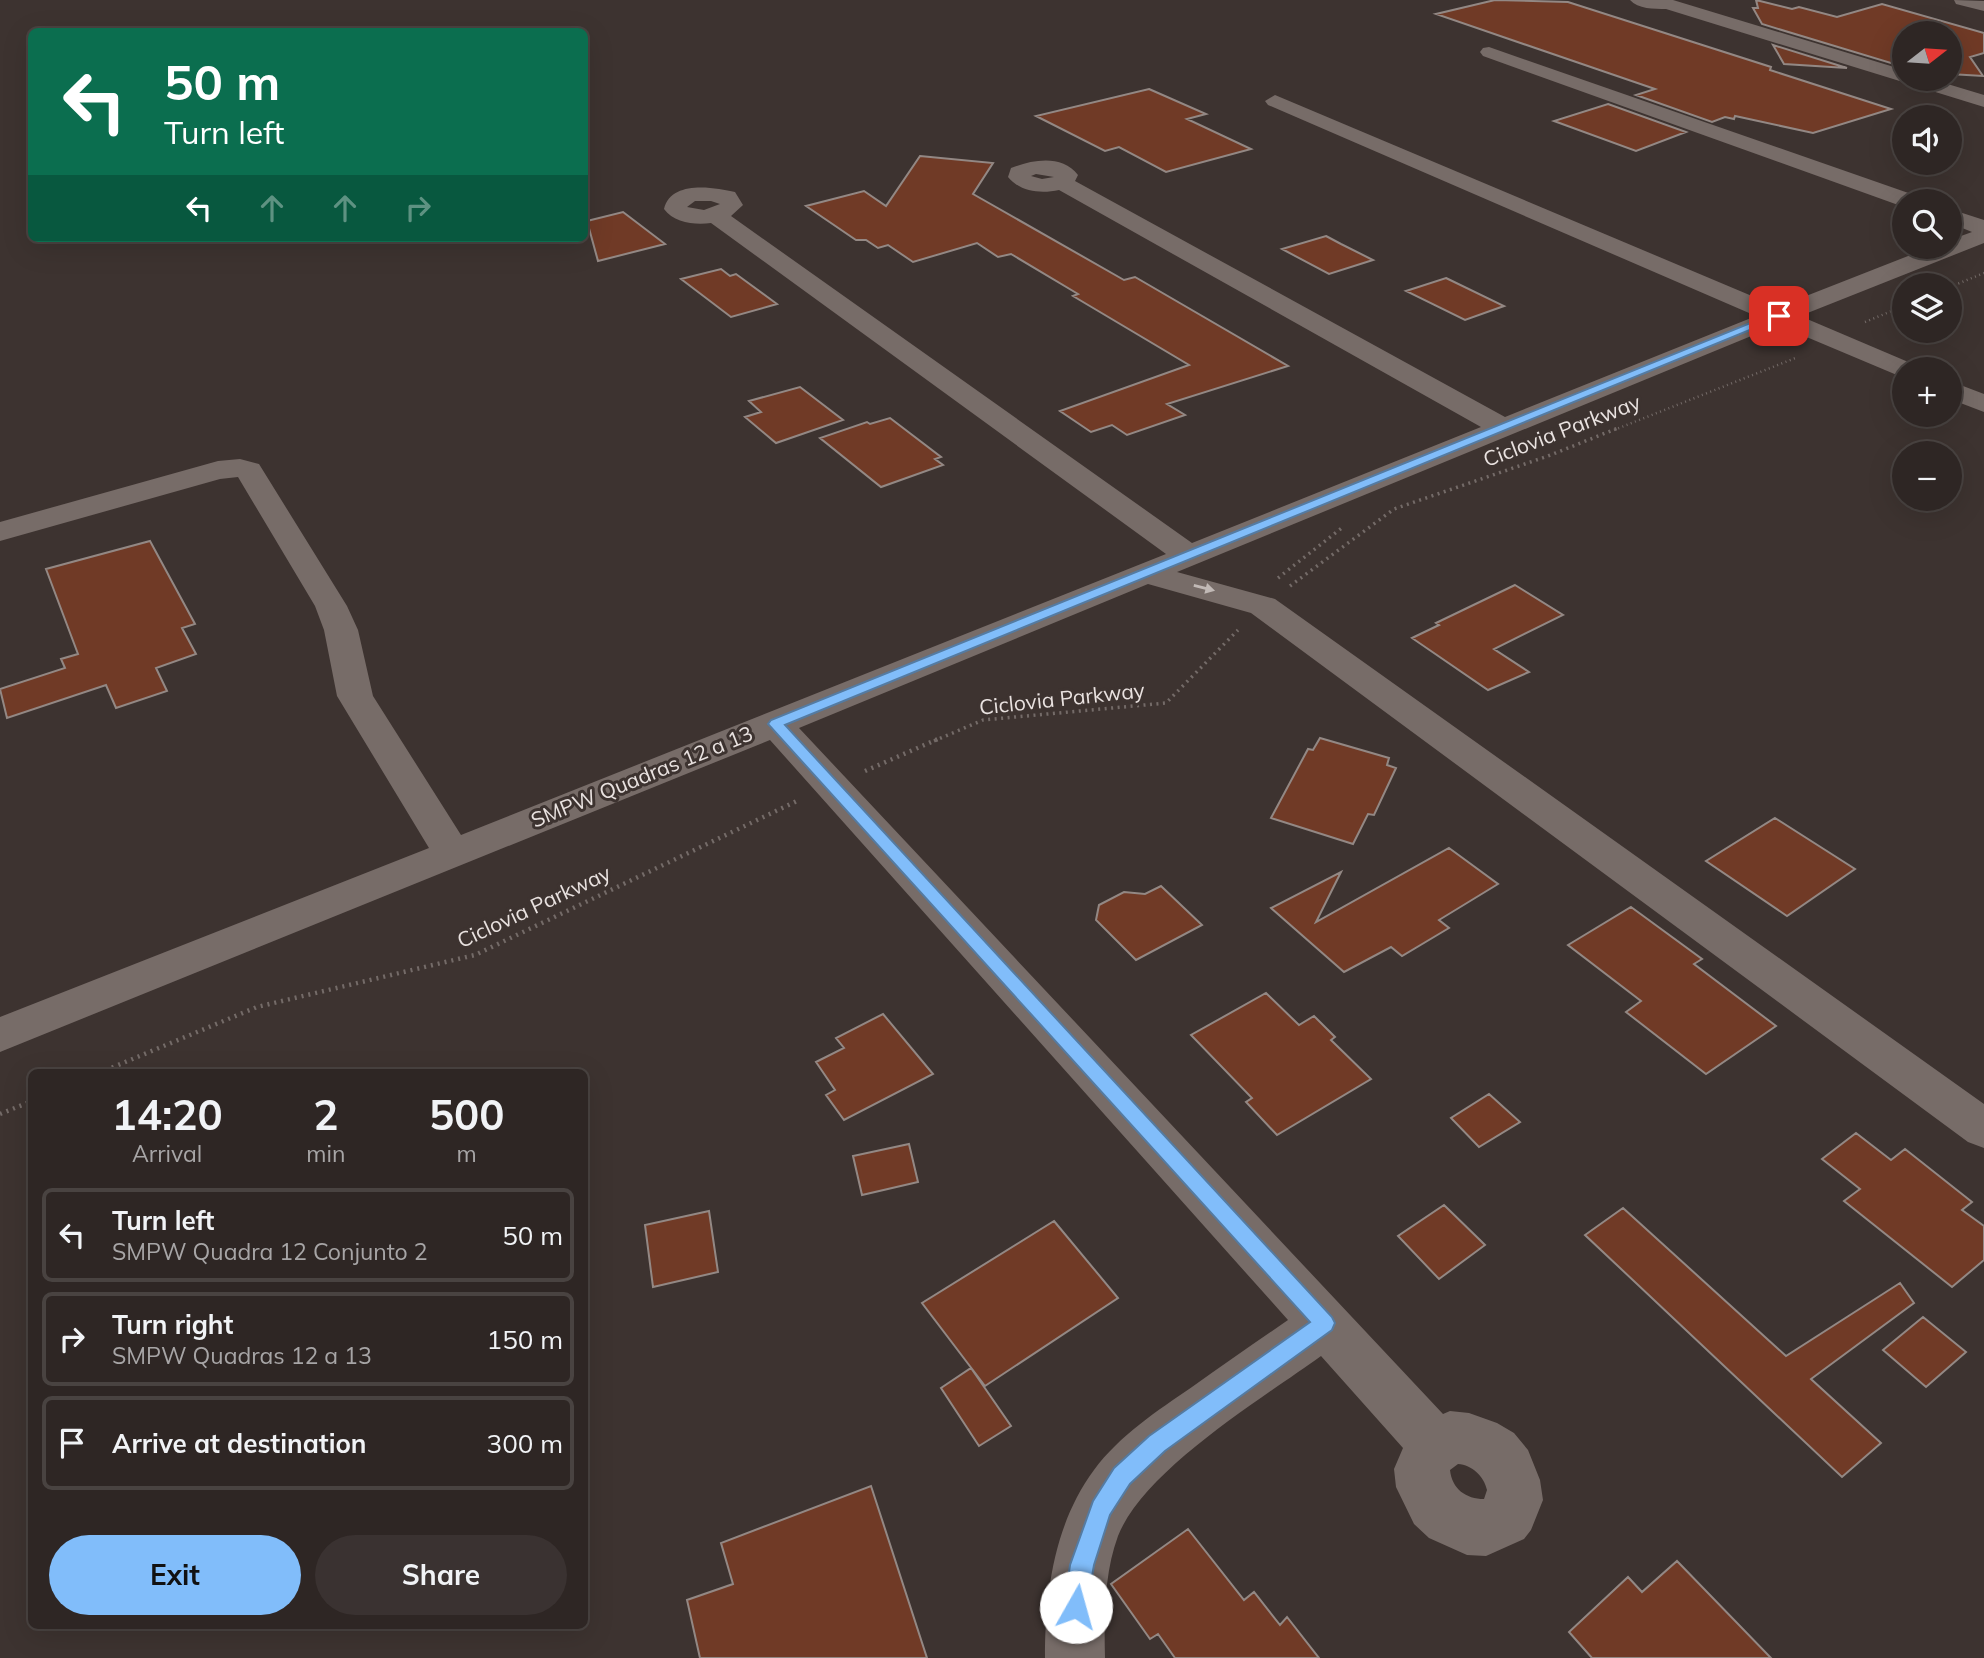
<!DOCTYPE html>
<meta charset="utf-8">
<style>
body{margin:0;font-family:Mulish,sans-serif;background:#3a3231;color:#f1f3f6;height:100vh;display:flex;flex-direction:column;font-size:26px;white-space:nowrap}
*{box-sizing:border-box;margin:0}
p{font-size:23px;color:#a7a5a6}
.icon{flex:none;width:38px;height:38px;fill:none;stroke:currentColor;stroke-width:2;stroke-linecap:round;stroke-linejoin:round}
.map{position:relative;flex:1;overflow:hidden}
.panel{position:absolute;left:28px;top:1069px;width:560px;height:560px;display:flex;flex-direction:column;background:#2e2624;border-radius:10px;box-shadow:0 7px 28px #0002,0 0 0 2px #494341}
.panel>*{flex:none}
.guide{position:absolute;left:28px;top:28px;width:560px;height:214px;border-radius:10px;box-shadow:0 7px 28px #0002,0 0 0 2px #494341;background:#0b6e4f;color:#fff;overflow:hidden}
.needle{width:46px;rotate:73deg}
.buttons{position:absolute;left:1892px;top:21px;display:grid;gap:14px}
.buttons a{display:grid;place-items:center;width:70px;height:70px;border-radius:50%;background:#2e2624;box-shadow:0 7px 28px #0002,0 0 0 2px #494341;font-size:35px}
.pin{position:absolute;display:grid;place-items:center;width:60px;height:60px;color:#fff;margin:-30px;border-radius:14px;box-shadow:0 4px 10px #0006}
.me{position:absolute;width:77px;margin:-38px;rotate:7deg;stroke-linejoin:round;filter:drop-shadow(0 0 5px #0008)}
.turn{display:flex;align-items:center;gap:24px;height:147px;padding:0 21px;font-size:32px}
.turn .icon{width:91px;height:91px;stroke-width:2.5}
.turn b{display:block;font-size:49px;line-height:60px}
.lanes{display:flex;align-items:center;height:66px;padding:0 21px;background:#0003;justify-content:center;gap:35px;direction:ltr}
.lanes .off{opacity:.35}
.eta{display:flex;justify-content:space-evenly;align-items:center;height:119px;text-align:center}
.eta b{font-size:42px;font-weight:700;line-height:49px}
.cta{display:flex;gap:14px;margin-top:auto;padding:14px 21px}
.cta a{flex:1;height:80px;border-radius:42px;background:#81bdfa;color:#111;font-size:28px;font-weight:700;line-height:80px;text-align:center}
.cta a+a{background:#3a3231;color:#f1f3f6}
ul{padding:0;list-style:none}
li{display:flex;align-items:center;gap:21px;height:94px;margin:0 14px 10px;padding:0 7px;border:4px solid #494341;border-radius:10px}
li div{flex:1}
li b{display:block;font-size:26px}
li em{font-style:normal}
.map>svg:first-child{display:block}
.building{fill:#703a26;stroke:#938884;stroke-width:2}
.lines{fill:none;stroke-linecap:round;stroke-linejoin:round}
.path-far2{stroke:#746b68;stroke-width:2.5;stroke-dasharray:1 3.5;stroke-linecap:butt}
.path-far1{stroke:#746b68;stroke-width:3.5;stroke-dasharray:2 4.5;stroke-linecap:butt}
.path{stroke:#746b68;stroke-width:4.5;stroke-dasharray:2 5;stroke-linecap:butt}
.minor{fill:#776c68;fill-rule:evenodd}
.oneway{fill:#c1b9b6}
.route{fill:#81bdfa;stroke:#547ba2;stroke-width:2}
.labels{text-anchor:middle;stroke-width:6;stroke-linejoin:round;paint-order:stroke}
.street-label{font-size:21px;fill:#e9e2e0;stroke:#3d3330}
</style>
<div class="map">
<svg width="1984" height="1658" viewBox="0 0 1984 1658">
<rect width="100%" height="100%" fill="#3d3330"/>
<path class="building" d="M1495,0l73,2 203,65 -1,3 121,39 -78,24 -78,-17 -1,3 -9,-2 -13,5 -76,-27 19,-6 -219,-75z
M1756,0l36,9 7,-2 38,10 45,-13 102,29v20l-14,4 13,19 -33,-2v-41h-46v34l-142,-43 -9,-16h5z
M1773,45l74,23 -63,-4z
M1149,89l57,25 -19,5 64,30 -85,23 -47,-25 -14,4 -69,-35z
M1608,104l78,28 -50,19 -82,-30z
M920,156l73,7 -20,31 151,86 11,-3 153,89 -121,38 18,11 -58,20 -15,-10 -21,7 -31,-21 129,-46 -116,-69 5,-2 -67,-40 -13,3 -21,-14 -64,19 -25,-17 -10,3 -12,-8h-10l-50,-34 58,-15 22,15z
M623,212l42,32 -67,17 -11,-40z
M1326,236l15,8 32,16 -44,14 -47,-25z
M721,269l9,7 6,-2 41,30 -46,13 -50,-38z
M1446,278l58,28 -39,14 -59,-29z
M800,387l43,33 -67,23 -31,-26 16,-5 -12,-11z
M890,418l51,39 -6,2 8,6 -62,22 -61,-49 47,-16 3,2z
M150,541l45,83 -13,4 14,26 -40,14 11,23 -51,17 -10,-23 -99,33 -7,-29 65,-21 -4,-9 17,-5 -32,-85z
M1515,585l48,30 -69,34 35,23 -41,18 -76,-52 27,-13 -3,-2z
M1320,738l69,20 -2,7 9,3 -22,47 -6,-1 -15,30 -82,-26 37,-69 5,1z
M1775,818l80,51 -68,47 -81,-55z
M1449,848l49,36 -59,36 10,8 -47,28 -11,-9 -47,25 -73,-64 70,-36 -25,50z
M1161,886l41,39 -66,35 -40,-40 3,-15 25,-13 21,2z
M1631,907l71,52 -8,5 82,62 -70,48 -80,-62 15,-11 -73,-56z
M1266,993l33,32 15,-9 21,21 -4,3 40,39 -94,56 -31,-33 6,-4 -61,-63z
M883,1014l50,60 -89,46 -18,-25 9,-5 -19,-28 28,-14 -8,-10z
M1489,1094l31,28 -41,25 -28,-29z
M1856,1133l35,27 14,-11 67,53 -10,8 22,16v34l-32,27 -108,-86 16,-12 -38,-30z
M909,1144l9,38 -56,13 -9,-39z
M1444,1205l41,40 -46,34 -41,-43z
M1623,1208l163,148 114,-73 14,20 -103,76 70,64 -39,34 -257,-242z
M709,1211l9,61 -65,15 -8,-62z
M1054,1221l64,77 -133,88 -63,-83z
M1923,1317l43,35 -40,35 -43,-37z
M971,1368l40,58 -32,20 -38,-58z
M871,1486l56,172h-227l-13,-58 46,-16 -12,-41z
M1188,1529l56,71 10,-8 26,33 7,-8 32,41h-144l-17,-24 -8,5 -39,-55z
M1677,1561l94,97h-179l-23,-26 59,-55 14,15z"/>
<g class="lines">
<path class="path-far2" d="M1950,287l34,-14
M1865,322l39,-16
M1614,430l184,-73"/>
<path class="path-far1" d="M1278,578l65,-51
M1290,586l104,-77 154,-53 70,-28
M934,741l49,-21 183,-17 72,-73"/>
<path class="path" d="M865,771l73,-32
M99,1073l158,-66 218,-52 324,-155
M0,1114l32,-13"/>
<path class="minor" d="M1630,0h43l231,70v9h27l53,16v12l-318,-98c-12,0 -28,0 -36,-9z
M1954,0l30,1v10l-28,-7z
M1489,47l428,149 3,5h-16v5h-3l-418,-150 -3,-4 3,-4z
M1275,95l503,212 153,-60h19v-7l22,-8 -22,-9v-14l34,11v23l-184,73 113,48 4,5h-13v9l-126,-53 -601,247 98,27 709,505v44l-16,-6 -717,-529 -103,-29 -349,144 644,686 7,-3 19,2 28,10 17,10 14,17 12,30 3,20 -12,30 -7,9 -38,17 -19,-1 -38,-17 -15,-14 -18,-37 -2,-18 9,-21 -82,-92c-58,42 -177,114 -203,180 -14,38 -14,82 -13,122h-60c0,-65 9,-134 49,-188 26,-35 63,-59 98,-83 32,-23 64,-45 96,-67l-518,-580 -770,312v-35l429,-169 -92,-152 -13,-66 -9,-24 -77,-129 -18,2 -220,62v-19l218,-61 22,-2 19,5 88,142 11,24 15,66 88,139 705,-281 -455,-331c-16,2 -37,0 -47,-14 7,-29 49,-22 71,-17l8,13 -12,11 461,327 289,-116 -422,-237c-18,4 -39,2 -51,-13l3,-9c21,-8 51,-14 67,7l-3,6 430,236 251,-101 -488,-211 -3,-4zM1036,174l18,3 -12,2 -11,-3zM695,201h16l9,3 -16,6 -17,-3zM1458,1464c14,1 26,12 29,26l-3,9c-18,0 -32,-10 -34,-29z
M1950,381l34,13v18l-34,-13z"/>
</g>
<defs><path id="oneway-solid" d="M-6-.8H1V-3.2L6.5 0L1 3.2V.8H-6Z" transform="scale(1.75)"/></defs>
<use class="oneway" href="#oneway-solid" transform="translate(1204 588) rotate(14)"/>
<path class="route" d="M1775,313l9,3 -999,409 547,592 3,6 -3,7 -167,121 -35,33 -20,31 -16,50 -9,51 -9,3 -8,-3 -4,-9 6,-42 23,-64 21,-33 35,-32 161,-114 -542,-598 3,-4z"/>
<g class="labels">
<g class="street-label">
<text transform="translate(1562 431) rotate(-21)" y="7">Ciclovia Parkway</text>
<text transform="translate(1062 699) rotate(-6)" y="7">Ciclovia Parkway</text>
<text transform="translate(642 777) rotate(-22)" y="7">SMPW Quadras 12 a 13</text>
<text transform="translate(534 907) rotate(-25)" y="7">Ciclovia Parkway</text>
</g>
</g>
</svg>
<div class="buttons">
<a><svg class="needle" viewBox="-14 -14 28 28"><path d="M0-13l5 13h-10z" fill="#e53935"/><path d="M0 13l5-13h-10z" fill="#a7a5a6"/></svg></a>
<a><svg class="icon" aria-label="sound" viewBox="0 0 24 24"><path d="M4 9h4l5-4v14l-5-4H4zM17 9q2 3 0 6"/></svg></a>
<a><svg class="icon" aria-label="search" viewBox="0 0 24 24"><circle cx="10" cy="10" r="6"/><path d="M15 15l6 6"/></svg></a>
<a><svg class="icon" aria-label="layers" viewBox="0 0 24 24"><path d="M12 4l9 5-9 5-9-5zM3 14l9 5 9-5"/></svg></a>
<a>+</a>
<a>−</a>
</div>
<div class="pin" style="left:1779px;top:316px;background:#d93025"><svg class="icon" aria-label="arrive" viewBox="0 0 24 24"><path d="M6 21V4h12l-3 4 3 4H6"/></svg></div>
<svg class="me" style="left:1076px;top:1607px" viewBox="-20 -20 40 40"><circle r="19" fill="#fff"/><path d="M0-13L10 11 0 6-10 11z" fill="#81bdfa"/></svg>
<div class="guide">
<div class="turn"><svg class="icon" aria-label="left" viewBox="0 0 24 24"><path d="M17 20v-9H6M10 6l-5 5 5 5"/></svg><div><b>50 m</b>Turn left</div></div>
<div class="lanes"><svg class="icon" aria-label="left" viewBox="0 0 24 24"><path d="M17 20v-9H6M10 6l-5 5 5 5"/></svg><svg class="icon off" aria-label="ahead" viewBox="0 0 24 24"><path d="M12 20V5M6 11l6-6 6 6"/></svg><svg class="icon off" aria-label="ahead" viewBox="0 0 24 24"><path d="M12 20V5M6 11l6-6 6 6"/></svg><svg class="icon off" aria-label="right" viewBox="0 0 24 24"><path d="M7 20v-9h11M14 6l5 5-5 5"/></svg></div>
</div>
<section class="panel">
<div class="eta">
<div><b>14:20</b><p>Arrival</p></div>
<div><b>2</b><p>min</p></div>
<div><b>500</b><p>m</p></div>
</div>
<ul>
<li><svg class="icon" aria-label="left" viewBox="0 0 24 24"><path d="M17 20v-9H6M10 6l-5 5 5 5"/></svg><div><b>Turn left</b><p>SMPW Quadra 12 Conjunto 2</p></div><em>50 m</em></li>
<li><svg class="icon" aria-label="right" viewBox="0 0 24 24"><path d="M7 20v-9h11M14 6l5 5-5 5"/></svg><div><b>Turn right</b><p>SMPW Quadras 12 a 13</p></div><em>150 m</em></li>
<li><svg class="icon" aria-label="arrive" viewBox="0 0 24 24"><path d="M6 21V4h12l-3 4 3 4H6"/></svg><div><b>Arrive at destination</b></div><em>300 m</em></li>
</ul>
<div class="cta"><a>Exit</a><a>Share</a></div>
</section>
</div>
